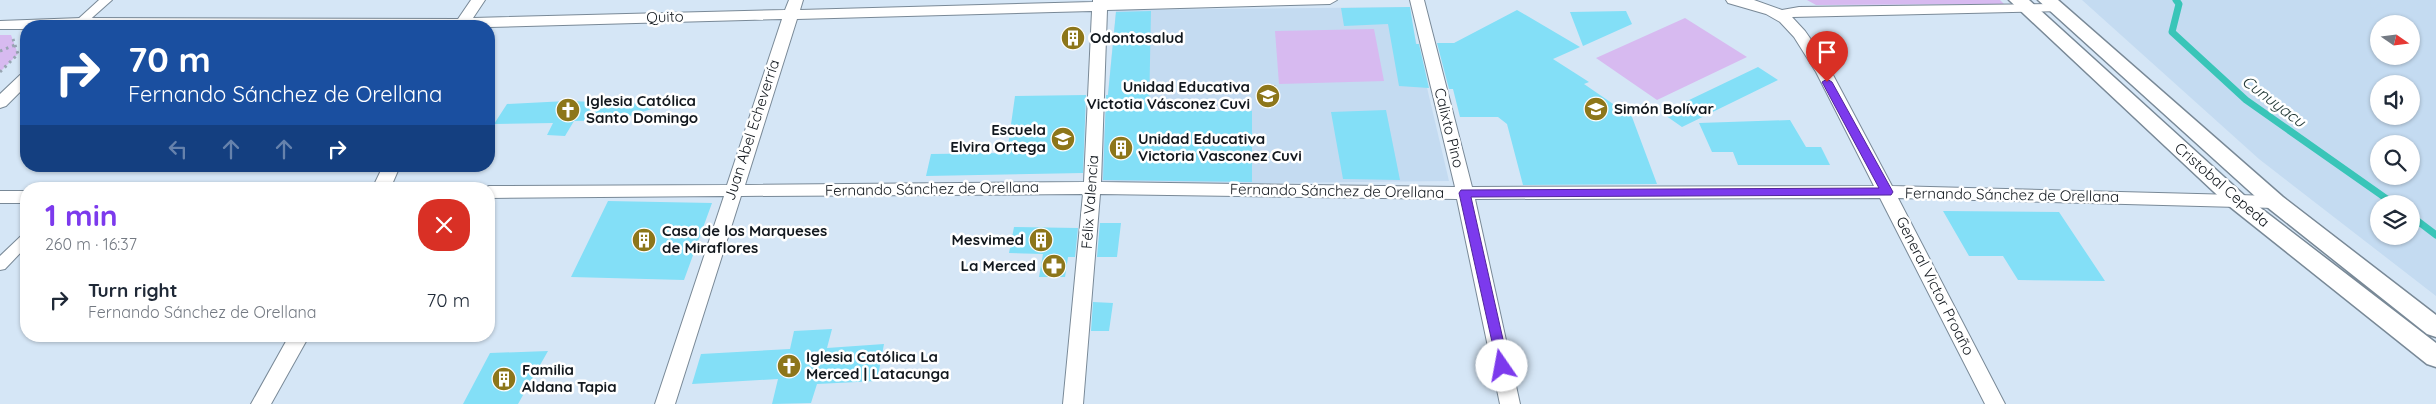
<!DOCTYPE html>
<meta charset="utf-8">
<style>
body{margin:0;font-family:Quicksand,sans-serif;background:#f2f2f3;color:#1f2937;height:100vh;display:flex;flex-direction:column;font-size:19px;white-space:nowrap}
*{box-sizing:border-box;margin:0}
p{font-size:16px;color:#747a83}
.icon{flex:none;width:28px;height:28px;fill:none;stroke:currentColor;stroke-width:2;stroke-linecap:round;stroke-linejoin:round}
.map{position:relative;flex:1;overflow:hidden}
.sheet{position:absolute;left:20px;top:182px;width:475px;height:160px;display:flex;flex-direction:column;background:#fff;border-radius:20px;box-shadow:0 1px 4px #0004}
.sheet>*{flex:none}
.top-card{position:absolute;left:20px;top:20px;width:475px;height:152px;border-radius:20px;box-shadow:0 1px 4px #0004;background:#1a4fa0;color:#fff;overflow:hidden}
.needle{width:32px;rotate:104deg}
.fabs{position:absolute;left:2370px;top:15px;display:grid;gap:10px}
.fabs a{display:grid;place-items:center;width:50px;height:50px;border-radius:50%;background:#fff;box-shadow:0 1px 4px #0004;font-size:25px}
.pin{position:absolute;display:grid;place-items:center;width:42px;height:42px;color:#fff;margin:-51px -21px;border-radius:50% 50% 50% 0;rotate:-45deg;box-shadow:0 0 5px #0007}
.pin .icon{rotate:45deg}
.me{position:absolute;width:55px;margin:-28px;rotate:348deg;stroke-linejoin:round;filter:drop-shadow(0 0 4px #0008)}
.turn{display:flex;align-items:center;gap:18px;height:105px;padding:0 25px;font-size:22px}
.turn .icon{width:65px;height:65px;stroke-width:2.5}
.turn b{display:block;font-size:35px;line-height:42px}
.lanes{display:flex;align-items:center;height:48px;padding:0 25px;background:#0003;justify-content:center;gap:25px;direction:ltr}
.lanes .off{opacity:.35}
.round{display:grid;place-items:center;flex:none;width:52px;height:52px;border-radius:20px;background:#f2f2f3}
.head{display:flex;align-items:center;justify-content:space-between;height:85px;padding:0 25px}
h1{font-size:30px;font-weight:700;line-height:38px;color:#7c3aed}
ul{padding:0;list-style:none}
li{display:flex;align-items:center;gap:15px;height:65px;padding:0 25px}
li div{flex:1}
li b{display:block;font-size:19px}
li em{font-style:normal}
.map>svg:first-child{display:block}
.built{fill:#c4dbf1;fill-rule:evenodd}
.green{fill:#d7baf0}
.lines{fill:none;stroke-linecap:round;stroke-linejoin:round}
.stream{stroke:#39c5b8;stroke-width:7}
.building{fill:#83dff7}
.pedestrian-casing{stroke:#798997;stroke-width:2}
.minor-casing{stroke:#798997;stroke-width:2}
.tertiary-casing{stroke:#798997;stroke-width:3}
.path{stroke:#98a5b2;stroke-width:3;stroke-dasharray:2.5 4;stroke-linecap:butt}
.pedestrian{fill:#fff;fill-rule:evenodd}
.minor{fill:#fff;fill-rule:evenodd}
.tertiary{fill:#fff;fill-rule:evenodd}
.route{fill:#7c3aed;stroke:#51269a}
.labels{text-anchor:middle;stroke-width:5;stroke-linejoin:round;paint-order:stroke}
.street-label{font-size:15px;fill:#12181e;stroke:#fff}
.poi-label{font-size:15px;font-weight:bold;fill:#12181e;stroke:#fff;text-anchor:start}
.water-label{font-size:16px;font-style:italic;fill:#1d3431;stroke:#fff}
</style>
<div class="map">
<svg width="2436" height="404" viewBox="0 0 2436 404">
<rect width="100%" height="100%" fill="#d5e6f6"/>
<path class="built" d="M2082,0h354v296l-177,-137zM2379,24h32v32h-32zM2379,84h32v32h-32zM2379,144h32v32h-32zM2379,204h32v32h-32z
M1408,7l41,174 -350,4 17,-175z"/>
<path class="green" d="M1807,0h193l4,4 -188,1z
M1685,18l62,39 -90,43 -61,-42z
M1374,29l10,52 -105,3 -4,-53z
M0,35h11l7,19 -18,18z"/>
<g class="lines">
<path class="stream" d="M2176,0l3,4 -7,28 74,68 148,104
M2411,216l25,19"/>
</g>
<path class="building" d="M1410,7l6,37h3l10,44 -30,-2 -11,-62 -44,2 -3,-18z
M1517,10l63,37 -27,12 36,23 -5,2 48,33 25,67 -134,1 -16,-61 -9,-7h-38l-7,-28h-4l-12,-46h17z
M1151,11l-2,100h103v71l-149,-2 3,-85h2l8,-83z
M1626,11l6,13 -49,22 -13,-34z
M1758,67l20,13 -96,47 -20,-14z
M1086,95l-3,78 -157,3 5,-22 76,-1 8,-57z
M567,101l91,3v3l-41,13 -43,1 -9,15 -18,-1 6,-12 -59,1 13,-20z
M1386,110l14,70 -57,-1 -12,-67z
M1790,120l16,27h15l9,18h-92l-5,-13h-21l-13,-29z
M608,201l104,2 -28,77 -113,-3z
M1943,211l116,1 46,69 -87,-1 -15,-24h-34z
M1100,223h21l-4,34h-20z
M1014,227l64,1 -3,29h-7l-3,20h-26l4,-23 -34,-1z
M1093,302l20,1 -4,28h-18z
M832,329l-5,19 57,-4 -7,37 -60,3 -6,19 -39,1 6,-25 -86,5 9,-30 89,-5 4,-18z
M548,351l-30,53h-55l27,-51z"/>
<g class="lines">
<g class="pedestrian-casing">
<path id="pedestrian" d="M99,0h13l-27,24h-8l-2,-2 2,-2z
M26,234v13l-21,22 -5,1v-14l21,-20z"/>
</g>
<g class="minor-casing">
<path id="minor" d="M471,0h14l-12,18 312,-8 4,-10h14l-3,10 293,-8v-2h244l-7,4 -223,6 -6,172 354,5 -45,-187h14l48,187 402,-1 -58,-114 -22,-35 -14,-15 -14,-8 -38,-11 -2,-3h28l28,10 17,-3 257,-3 7,4 -2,3 -269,6 13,14 19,27 68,128 383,10 6,2 3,4 -3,4 -6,2 -377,-10 107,206h-20l-105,-206 -405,1 45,205h-20l-43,-205 -357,-5 -17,210h-20l20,-210 -342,2 -66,208h-20l69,-208 -235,2v-9h-7l7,-3 238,-1 55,-166 -293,8 -463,-1v3h-26v-8l81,-3 377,1zM1092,11l-8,171 -339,3 52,-166z
M26,73v13l-20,20 -6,2v-14l20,-19z
M383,166h17l-10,23h-18z
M0,191h26v12h-26z
M289,336h20l-38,68h-20z"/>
</g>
<g class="tertiary-casing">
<path id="tertiary" d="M2009,0h20l216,196 191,147v24l-9,-3 -198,-158z
M2038,0h20l225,197 153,118v22l-9,-3 -160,-127z"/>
</g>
<path class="path" d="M0,51l15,-6
M0,72l18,-18 -5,-15"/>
<use href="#pedestrian" class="pedestrian"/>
<use href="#minor" class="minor"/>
<use href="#tertiary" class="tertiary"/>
</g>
<path class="route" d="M1827,79l5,3 61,110 -2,3 -420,2 38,169 -2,3h-9l-39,-176 2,-3 418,-2 -57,-106z"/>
<defs>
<g id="building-disc" transform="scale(1.25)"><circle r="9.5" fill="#8d761a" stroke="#fff"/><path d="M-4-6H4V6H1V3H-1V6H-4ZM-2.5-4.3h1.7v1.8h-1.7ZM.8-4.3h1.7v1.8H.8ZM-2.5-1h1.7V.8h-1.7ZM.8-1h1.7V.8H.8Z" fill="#fff"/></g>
<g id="school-disc" transform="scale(1.25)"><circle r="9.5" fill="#8d761a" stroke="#fff"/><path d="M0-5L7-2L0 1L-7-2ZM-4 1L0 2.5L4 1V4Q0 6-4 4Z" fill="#fff"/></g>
<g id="church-disc" transform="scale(1.25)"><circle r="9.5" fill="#8d761a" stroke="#fff"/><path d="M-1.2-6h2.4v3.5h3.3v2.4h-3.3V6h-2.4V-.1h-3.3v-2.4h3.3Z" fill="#fff"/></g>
<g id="pharmacy-disc" transform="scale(1.25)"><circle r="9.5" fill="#8d761a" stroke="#fff"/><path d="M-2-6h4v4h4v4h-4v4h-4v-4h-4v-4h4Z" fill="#fff"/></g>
</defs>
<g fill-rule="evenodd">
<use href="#building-disc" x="1073" y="38"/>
<use href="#school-disc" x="1268" y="96"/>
<use href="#school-disc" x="1596" y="109"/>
<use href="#church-disc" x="568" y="110"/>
<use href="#school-disc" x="1063" y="139"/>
<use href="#building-disc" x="1121" y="148"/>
<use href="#building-disc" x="644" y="240"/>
<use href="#building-disc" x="1041" y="240"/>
<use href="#pharmacy-disc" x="1054" y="266"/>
<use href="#church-disc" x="789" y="366"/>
<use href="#building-disc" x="504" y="379"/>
</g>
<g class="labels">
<g class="street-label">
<text transform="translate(665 17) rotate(-2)" y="5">Quito</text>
<text transform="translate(1449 128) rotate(76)" y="5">Calixto Pino</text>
<text transform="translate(752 130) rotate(-72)" y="5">Juan Abel Echeverría</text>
<text transform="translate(2222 185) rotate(41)" y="5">Cristobal Cepeda</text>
<text transform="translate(932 189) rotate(-1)" y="5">Fernando Sánchez de Orellana</text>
<text transform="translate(1337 191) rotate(1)" y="5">Fernando Sánchez de Orellana</text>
<text transform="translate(2012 195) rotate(1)" y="5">Fernando Sánchez de Orellana</text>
<text transform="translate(1090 202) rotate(-86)" y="5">Félix Valencia</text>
<text transform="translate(1935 286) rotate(63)" y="5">General Victor Proaño</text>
</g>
<g class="poi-label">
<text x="1090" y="43">Odontosalud</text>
<text x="1250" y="92" text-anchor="end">Unidad Educativa<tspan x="1250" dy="17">Victotia Vásconez Cuvi</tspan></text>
<text x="586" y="106">Iglesia Católica<tspan x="586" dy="17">Santo Domingo</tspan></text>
<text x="1614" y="114">Simón Bolívar</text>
<text x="1046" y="135" text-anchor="end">Escuela<tspan x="1046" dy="17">Elvira Ortega</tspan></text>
<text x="1138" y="144">Unidad Educativa<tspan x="1138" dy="17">Victoria Vasconez Cuvi</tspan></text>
<text x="662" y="236">Casa de los Marqueses<tspan x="662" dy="17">de Miraflores</tspan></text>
<text x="1024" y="245" text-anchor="end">Mesvimed</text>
<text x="1036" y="271" text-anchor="end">La Merced</text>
<text x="806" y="362">Iglesia Católica La<tspan x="806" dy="17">Merced | Latacunga</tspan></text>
<text x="522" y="375">Familia<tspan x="522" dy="17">Aldana Tapia</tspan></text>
</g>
<g class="water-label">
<text transform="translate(2274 101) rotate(37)" y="6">Cunuyacu</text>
</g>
</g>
</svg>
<div class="fabs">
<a><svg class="needle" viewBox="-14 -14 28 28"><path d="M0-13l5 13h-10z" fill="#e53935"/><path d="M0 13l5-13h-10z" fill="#747a83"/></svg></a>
<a><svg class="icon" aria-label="sound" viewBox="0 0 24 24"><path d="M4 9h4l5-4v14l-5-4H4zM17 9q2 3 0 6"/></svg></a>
<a><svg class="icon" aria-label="search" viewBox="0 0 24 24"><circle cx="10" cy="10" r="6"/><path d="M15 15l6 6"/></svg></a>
<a><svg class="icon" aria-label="layers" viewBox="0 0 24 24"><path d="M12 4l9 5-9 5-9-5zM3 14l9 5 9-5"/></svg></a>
</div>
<div class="pin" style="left:1827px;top:82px;background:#d93025"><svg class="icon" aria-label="arrive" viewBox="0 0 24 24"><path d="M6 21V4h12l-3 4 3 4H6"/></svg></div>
<svg class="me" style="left:1502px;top:366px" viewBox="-20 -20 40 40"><circle r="19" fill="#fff"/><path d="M0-13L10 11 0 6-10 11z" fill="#7c3aed"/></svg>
<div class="top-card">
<div class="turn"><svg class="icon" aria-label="right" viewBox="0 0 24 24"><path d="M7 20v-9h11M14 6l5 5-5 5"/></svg><div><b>70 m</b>Fernando Sánchez de Orellana</div></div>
<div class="lanes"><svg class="icon off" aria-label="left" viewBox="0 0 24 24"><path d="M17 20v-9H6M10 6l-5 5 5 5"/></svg><svg class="icon off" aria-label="ahead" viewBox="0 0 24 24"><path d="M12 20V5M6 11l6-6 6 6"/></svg><svg class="icon off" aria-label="ahead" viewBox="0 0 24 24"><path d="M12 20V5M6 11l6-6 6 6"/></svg><svg class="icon" aria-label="right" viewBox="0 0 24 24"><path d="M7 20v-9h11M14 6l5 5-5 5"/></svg></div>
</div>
<section class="sheet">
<div class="head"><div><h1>1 min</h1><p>260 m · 16:37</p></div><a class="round" style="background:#d93025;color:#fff"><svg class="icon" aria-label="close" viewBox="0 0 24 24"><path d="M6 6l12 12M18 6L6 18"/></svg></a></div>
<ul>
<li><svg class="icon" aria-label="right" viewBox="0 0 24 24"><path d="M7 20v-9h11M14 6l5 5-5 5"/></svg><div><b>Turn right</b><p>Fernando Sánchez de Orellana</p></div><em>70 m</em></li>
</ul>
</section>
</div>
